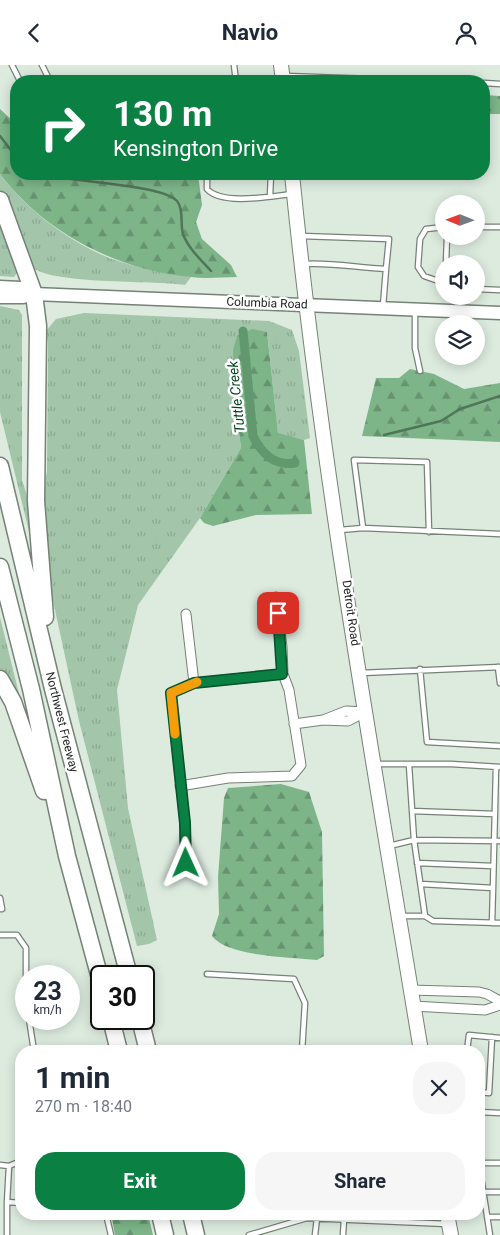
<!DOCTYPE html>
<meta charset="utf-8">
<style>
body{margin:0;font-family:Roboto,sans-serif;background:#f6f6f7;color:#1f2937;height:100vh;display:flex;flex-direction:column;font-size:19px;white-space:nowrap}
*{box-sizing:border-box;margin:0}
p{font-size:16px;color:#747a83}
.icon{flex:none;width:28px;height:28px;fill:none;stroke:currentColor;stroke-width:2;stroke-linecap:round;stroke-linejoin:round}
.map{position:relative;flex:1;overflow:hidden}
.details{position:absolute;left:15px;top:980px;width:470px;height:175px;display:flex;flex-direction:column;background:#fff;border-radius:20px;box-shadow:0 2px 12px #0003}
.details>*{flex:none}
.banner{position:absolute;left:10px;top:10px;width:480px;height:105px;border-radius:20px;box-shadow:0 2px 12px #0003;background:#0b8043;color:#fff;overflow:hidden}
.needle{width:32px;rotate:271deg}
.tools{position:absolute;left:435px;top:130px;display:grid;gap:10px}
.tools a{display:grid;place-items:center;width:50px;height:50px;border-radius:50%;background:#fff;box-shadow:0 2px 12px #0003;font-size:25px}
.speed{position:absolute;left:15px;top:900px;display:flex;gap:10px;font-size:25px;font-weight:700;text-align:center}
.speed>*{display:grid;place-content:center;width:65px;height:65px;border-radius:50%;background:#fff;box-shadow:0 2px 12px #0003;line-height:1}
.speed small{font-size:12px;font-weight:400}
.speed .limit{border:2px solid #111;border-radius:8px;background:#fff;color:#111}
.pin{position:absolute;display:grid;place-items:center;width:42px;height:42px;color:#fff;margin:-21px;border-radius:10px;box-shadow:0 2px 8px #0006}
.me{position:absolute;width:55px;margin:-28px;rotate:359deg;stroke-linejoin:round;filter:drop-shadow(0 0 4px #0008)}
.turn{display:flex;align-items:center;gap:18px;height:105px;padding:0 20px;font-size:22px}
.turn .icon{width:65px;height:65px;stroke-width:2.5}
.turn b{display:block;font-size:35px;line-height:42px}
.round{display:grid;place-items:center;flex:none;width:52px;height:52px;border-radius:20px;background:#f6f6f7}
.overview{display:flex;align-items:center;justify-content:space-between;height:85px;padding:0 20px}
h1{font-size:30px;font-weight:700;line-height:38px}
.button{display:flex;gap:10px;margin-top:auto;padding:10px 20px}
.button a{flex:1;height:58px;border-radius:20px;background:#0b8043;color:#fff;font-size:20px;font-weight:700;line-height:58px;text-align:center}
.button a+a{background:#f6f6f7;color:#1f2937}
header{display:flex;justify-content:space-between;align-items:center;height:65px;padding:0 20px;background:#fff;font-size:22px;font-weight:700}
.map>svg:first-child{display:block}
.grass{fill:url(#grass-tufts)}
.forest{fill:url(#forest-firs)}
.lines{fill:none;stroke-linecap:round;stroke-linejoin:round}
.stream{stroke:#4f7658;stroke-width:2.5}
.canal{stroke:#62986e;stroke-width:9}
.service-casing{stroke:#758277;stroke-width:7}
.minor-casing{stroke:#758277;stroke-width:11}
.secondary-casing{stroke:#758277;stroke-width:15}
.primary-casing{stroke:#758277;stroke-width:16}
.motorway-casing{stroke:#758277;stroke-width:19}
.service{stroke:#fff;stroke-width:4.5}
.minor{stroke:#fff;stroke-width:9}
.secondary{stroke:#fff;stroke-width:12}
.primary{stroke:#fff;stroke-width:14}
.motorway{stroke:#fff;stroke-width:16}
.route-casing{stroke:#07532c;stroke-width:12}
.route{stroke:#0b8043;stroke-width:9}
.slow{stroke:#f59e0b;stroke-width:9}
.labels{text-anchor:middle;stroke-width:5;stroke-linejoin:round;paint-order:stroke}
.street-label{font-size:12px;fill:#232824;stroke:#fff}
.water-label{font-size:14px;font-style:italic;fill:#01461d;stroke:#fff}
</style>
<header><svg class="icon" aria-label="back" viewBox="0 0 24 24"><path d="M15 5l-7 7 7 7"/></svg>Navio<svg class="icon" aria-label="person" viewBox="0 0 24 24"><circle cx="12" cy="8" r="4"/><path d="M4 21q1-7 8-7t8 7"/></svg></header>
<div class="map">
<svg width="500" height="1170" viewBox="0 0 500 1170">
<defs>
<pattern id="grass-tufts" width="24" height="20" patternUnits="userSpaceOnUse" patternTransform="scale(1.25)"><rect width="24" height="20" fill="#a3c5a9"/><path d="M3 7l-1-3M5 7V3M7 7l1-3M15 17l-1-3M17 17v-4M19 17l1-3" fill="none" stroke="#8ca991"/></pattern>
<pattern id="forest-firs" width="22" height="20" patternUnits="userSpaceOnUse" patternTransform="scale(1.25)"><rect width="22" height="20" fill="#7db589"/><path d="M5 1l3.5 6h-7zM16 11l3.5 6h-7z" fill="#669370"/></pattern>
</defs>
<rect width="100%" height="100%" fill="#ddebdf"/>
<path class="grass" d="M0,109c25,33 60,61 98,79 28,14 63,18 93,24l-6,8c-32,-5 -137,0 -154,-19l-18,-52 -13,-24z
M0,149l19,56 -5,7 -14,-1z
M0,241l19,4 3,5v165l7,22 5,36 -3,2 -31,-128z
M84,248l185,8 23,9 7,21 11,87 -6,2 -26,-6 -11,-102 -33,61 7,55 -41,70 -62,87 -21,85 11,118 29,132 -8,4 -12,2 -58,-225 -27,-125 -10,-97 5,-28 1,-128 -2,-12 10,-12z
M0,552l24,97h-4l-20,-44z"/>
<path class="forest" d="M484,30l16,1v18h-16z
M0,44l16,15v50h182l4,31 -6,17 6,17 29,26 6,12c-15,0 -31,2 -46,0 -74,-7 -146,-44 -191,-103z
M252,264l15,3 11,101 26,7 8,74 -56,1 -43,11 -9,-3 -4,-5 41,-70 -7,-55 -1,-43 4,-14z
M410,304l24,5 30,15 36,-6v59l-138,-6 14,-58h23z
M281,719l28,8 13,40 2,124 -7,4c-26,-3 -89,-3 -105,-24l7,-22 -1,-37 6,-79 4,-10z
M111,1149h37l5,21h-38z"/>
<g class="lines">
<path class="stream" d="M0,71l16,21
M43,109c25,8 119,10 134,27 7,8 3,23 6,33 5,14 18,26 28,37
M384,370l57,-14 19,-12 40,-13"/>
<path class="canal" d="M243,266l10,105c9,18 21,30 42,27"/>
<g class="service-casing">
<path id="service" d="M12,0l8,16
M42,0l8,16
M234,0l2,16
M286,11l143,5
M484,18l16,1
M207,109v15c15,17 65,7 85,5
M270,131l1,-22
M444,162l-18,2 -6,10 -2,28 6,9 20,7
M476,162h24
M301,171l88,3 -3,30
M304,199c27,-2 55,4 82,5l-3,37
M446,199l1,-28
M476,224l24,1
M415,246v37l5,23
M363,463l-9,-68 73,2 2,70
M340,465l23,-2 137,6
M498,602l2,16
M420,604l7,73 73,4
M361,608l139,-6
M375,699h76l49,3
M412,746l83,3
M389,781l25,-6 -5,-75
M417,798l76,3
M421,819l72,4 3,-121
M0,833l2,11h-2
M401,851h24l8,5 67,2
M425,851l-11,-76 86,1
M492,858l1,-35
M0,870h17l9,13v28
M207,909l87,5 11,24 -3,48
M29,954l5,32
M467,986l2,-16 31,3
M479,1027l10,1 3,-56
M479,1047l21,1
M479,1098h21
M479,1099l11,71
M0,1100l9,1 12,-5
M483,1127h17
M7,1137l2,-36
M106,1149l5,21
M487,1152h13
M7,1170v-33l14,1
M249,1170l58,-17 141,6
M315,1170l2,-17
M343,1170l1,-16"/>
</g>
<g class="minor-casing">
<path id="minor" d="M186,549l8,69
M294,659l29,-4 25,1 17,-9 -19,-1 -23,9
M180,721l48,-8 64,-2 9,-11 -12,-75 -6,-16 -1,-27 -6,-50
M185,798v-40l-14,-130 23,-10 89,-9
M411,925l68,2 8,2 13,7
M413,941l72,4 15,-5"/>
</g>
<g class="secondary-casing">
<path id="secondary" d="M0,222l21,1 13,6
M0,232h23l11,-3 466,19"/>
</g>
<g class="primary-casing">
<path id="primary" d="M281,0l2,16
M292,109c29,294 81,586 129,877
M447,1149l4,21"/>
</g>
<g class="motorway-casing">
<path id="motorway" d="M0,135l34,94 4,32 -2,175 9,116
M0,401l53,223 76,287
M0,502l31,122 36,167 34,126
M0,614l13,23 31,89
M111,954l8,32
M140,954l8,32
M160,1149l5,21
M191,1149l5,21"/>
</g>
<use href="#service" class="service"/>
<use href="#minor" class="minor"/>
<use href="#secondary" class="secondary"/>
<use href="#primary" class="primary"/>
<use href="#motorway" class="motorway"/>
</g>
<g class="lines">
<g class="route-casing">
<path id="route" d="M186,798l-1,-40 -14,-130 23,-10 88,-9 -4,-61"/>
</g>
<use href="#route" class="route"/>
<path class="slow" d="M175,669l-4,-41 26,-11"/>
</g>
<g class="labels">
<g class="street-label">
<text transform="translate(267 238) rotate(2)" y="4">Columbia Road</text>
<text transform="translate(351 548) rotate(82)" y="4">Detroit Road</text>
<text transform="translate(62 657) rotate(76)" y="4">Northwest Freeway</text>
</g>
<g class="water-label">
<text transform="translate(236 332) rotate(-96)" y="5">Tuttle Creek</text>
</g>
</g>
</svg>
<div class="tools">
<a><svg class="needle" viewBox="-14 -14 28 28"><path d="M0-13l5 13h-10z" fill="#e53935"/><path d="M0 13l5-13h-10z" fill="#747a83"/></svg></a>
<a><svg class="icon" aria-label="sound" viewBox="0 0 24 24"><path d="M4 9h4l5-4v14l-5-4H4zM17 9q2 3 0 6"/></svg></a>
<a><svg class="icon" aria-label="layers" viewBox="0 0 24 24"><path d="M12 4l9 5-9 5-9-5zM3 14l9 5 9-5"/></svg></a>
</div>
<div class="speed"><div>23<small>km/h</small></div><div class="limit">30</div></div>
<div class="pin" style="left:278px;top:548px;background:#d93025"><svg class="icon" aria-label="arrive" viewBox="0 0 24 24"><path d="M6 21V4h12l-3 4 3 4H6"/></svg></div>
<svg class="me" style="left:186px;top:798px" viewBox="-20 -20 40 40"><path d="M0-17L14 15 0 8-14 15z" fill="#0b8043" stroke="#fff" stroke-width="4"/></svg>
<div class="banner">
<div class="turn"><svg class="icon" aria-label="right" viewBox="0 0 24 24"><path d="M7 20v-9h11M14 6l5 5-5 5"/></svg><div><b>130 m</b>Kensington Drive</div></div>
</div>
<section class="details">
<div class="overview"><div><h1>1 min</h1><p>270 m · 18:40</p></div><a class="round"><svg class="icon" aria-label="close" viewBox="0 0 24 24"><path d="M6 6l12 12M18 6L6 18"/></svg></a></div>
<div class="button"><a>Exit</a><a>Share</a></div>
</section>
</div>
